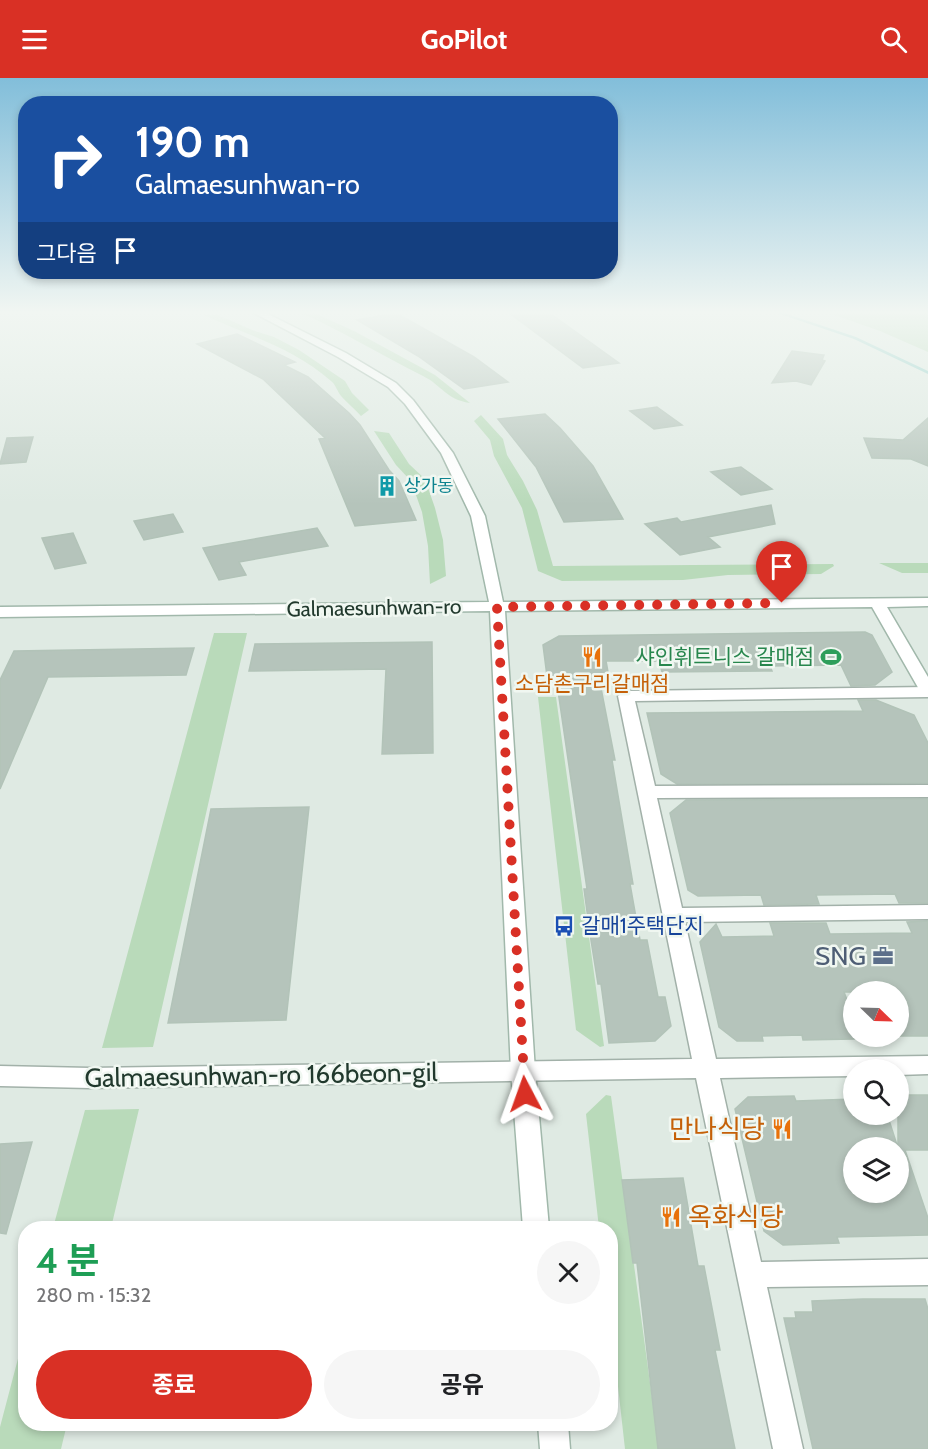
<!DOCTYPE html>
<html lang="ko">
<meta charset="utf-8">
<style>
body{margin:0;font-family:Cabin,"Noto Sans KR",sans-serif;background:#f6f6f6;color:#202124;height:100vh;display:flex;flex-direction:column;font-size:22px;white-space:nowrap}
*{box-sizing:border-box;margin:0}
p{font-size:20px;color:#757577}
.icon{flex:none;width:33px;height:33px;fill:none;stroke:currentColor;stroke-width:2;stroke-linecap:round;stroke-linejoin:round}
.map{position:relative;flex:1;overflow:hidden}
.side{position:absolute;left:18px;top:1143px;width:600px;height:210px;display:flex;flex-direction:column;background:#fff;border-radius:24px;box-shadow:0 3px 9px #0003}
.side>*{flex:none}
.hud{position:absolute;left:18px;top:18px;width:600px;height:183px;border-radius:24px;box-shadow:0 3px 9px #0003;background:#1a4fa0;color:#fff;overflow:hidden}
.needle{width:39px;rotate:113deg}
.controls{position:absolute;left:843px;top:903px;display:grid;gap:12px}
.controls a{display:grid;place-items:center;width:66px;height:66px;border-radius:50%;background:#fff;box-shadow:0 3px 9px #0003;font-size:30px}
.pin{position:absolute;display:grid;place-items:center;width:51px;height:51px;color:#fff;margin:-62px -26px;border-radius:50% 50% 50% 0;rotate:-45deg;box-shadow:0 0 6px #0007}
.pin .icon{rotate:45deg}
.me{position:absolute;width:66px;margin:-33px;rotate:356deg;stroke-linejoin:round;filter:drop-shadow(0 0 4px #0008)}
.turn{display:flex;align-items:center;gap:21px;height:126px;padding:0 18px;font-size:27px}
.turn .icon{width:78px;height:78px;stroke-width:2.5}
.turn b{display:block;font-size:42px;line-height:51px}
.then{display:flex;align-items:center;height:57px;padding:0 18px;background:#0003;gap:12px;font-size:22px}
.round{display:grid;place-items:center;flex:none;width:63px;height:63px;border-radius:32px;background:#f6f6f6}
.summary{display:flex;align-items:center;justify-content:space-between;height:102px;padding:0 18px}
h1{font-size:36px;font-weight:700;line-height:45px;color:#1e9e55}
.cta{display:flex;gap:12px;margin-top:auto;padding:12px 18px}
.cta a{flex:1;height:69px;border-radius:36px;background:#d93025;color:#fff;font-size:24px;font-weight:700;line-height:69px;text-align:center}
.cta a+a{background:#f6f6f6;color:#202124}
header{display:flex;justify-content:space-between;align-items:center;height:78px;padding:0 18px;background:#d93025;color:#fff;font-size:27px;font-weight:700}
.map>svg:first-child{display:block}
.green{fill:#b9daba}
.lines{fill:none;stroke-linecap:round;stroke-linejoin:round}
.stream{fill:#8accc6;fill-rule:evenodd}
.building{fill:#b5c4bb;stroke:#b2c3b8;stroke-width:1.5}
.street-casing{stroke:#a2b1a9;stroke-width:3}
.secondary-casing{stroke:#a1b8ab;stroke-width:3}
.street{fill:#fff;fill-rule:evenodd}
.secondary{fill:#fff;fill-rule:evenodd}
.route{stroke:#d93025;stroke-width:10;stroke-dasharray:0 18}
.labels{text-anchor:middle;stroke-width:5;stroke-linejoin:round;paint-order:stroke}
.far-culture-label{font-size:18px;fill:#0d838f;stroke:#f0f7f1;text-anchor:start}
.street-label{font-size:21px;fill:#21392d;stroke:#f0f7f1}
.leisure-label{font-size:21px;fill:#27864d;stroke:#f0f7f1;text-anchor:end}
.food-label{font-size:21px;fill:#c56008;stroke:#f0f7f1}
.transit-label{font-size:21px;fill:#164399;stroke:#f0f7f1;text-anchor:start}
.near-service-label{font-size:26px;fill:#4e5e75;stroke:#f0f7f1;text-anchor:end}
.near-street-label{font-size:26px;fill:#21392d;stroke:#f0f7f1}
.near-food-label{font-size:26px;fill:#c56008;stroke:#f0f7f1;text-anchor:end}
</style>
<header><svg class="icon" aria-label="menu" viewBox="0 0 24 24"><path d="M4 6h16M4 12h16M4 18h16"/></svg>GoPilot<svg class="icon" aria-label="search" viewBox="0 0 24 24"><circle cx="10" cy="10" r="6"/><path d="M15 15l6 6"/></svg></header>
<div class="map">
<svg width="928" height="1371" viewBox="0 0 928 1371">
<rect width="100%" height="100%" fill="#dfeae3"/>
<path class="green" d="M299,234h13l42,19 81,44 35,28c-25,-4 -27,-17 -47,-27 -42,-21 -81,-45 -124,-64z
M826,234h102v40l-48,-21z
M204,237h14l34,15 22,7 25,13 46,31 7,12 17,17 -8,6c-6,-7 -14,-13 -20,-20 -4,-5 -5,-11 -10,-15 -37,-33 -84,-46 -127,-66z
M481,337l22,24 4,16 16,26 14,29 16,56 280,-2 1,2 -13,8 -93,1 -45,5 -121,1 -24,-10 -16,-63 -28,-52 -4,-16 -16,-19z
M374,353l15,2 20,31 16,15 10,29 8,32 3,36 -16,8 -2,-38 -6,-34 -11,-31 -15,-16z
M879,485h49v10h-26z
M214,555h33l-94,414 -51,1z
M538,619h18l48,349 -4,1 -24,-17z
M606,1017l5,1 48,353h-34l-14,-125 -1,-96h-11l-13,-114z
M139,1031l-28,119h-58l32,-118z
M25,1254l1,92h41l-6,25h-61v-22z"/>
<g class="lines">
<path class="stream" d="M774,234h7l75,25 72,34v3l-74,-35z"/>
</g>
<path class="building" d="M508,234h40l71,51 -36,5z
M396,235l78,44 34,25 -44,7 -46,-33 -61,-36z
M237,256l58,28 -11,3 24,12 41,36 11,12 29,45 10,11 17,39 -61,6 -36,-87 6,-1 -62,-59 -66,-35z
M792,273l32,4 -2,5 3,1 -14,24 -15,-4 -24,2z
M657,329l25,18 -28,4 -24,-18z
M545,336l15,14 33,38 30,53 -59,3 -28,-55 -38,-48z
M928,340v48l-17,-7 -39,-1 -8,-20 39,2z
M33,359l-7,25 -26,2 7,-26z
M741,389l31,22 -31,6 -30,-23z
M771,427l4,19 -67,13 12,10 -40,8 -35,-31 32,-6 4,4z
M173,436l10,18 -39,8 -10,-19z
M317,450l11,18 -89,16 7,13 -27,5 -16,-32z
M73,455l13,30 -31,6 -13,-31z
M865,554l7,3 20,37 -17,13 -24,1 -10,-21 -71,1 2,5 -110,1 -3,-11h-53l4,22h-10l15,77h-3l21,124h-3l10,56h7l11,57h7l6,29 -16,15 -46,2 -8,-59h-3l-8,-50 -6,-45h3l-30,-205h-9l-5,-39 16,-9z
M432,564l1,111 -51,1 4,-85 -137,2 6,-27z
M194,570l-8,27 -138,2 -48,112v-109l14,-29z
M858,622h18l38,15 14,28v40l-251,1 -16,-10 -14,-61 216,-2z
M928,721v104h-29l-4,-9 -79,1 3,9 -55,1 -3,-10 -63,1 -10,-6 -18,-77 16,-13z
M309,729l-23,213 -118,3 43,-214z
M928,843v115h-30v-44h-54l10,26v21l-51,1 -1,-5 -40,1 1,5h-26l-18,-14 -19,-85 16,-18 6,13 52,-1 -4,-13h56l4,11 82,-1 -5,-11z
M898,1017h30v55h-23l23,68v17l-91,2 2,6 -56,2 -19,-14 -29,-122 13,-12 46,-1 2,5 58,-2v15h33l11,34h-44v44h44z
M32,1064l-26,92 -6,-1v-89z
M683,1100l15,88h6l16,84h-5l20,99h-77l-21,-186h-4l-11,-83z
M863,1221h62l3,10v140h-115l-29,-131h12l-1,-6h18l-1,-11z"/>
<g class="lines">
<g class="street-casing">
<path id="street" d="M928,609v10l-293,4 20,85 273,-1v12l-271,1 25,110 246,-3v14l-243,3 31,137 212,-3v18l-30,1v-5h-44v6l-134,2 41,184 167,-3v26l-161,2 36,162h-30l-77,-371 -606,10 -90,-2v-20l90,2 602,-9 -74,-363 8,-5z"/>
</g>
<g class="secondary-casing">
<path id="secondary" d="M252,234h12l82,41 50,30 17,17 40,53 32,63 18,86 425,-4v8l-41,1 41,70v19l-8,-5 -48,-84 -367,4 30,460 14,157h-26l-12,-157 -21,-460 -490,6v-10l489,-5 -18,-86 -30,-63 -36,-49 -17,-17 -50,-30z
M538,1346h30l2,25h-30z"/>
</g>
<use href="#street" class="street"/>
<use href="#secondary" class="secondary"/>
</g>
<linearGradient id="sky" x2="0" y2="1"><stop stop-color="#82beda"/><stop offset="0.55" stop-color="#f1f6f2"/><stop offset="1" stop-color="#f1f6f2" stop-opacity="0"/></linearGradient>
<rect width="928" height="426" fill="url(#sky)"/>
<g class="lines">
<path class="route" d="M525,1016l-28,-487 285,-4"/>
</g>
<defs>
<g id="building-bare" transform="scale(1.62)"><path d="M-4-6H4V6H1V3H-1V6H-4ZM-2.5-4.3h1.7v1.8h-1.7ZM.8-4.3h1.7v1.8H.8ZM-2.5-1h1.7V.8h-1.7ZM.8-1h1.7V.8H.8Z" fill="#0f9aa8" stroke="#f0f7f1" stroke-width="2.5" paint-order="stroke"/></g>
<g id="restaurant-bare" transform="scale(1.62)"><path d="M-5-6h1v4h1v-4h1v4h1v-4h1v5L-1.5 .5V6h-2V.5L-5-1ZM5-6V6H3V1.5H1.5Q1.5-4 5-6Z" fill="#e8710a" stroke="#f0f7f1" stroke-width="2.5" paint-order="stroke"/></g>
<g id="stadium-bare" transform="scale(1.62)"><path d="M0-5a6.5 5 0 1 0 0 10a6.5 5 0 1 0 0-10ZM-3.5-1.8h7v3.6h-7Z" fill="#2e9e5b" stroke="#f0f7f1" stroke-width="2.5" paint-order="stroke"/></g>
<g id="bus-bare" transform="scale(1.62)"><path d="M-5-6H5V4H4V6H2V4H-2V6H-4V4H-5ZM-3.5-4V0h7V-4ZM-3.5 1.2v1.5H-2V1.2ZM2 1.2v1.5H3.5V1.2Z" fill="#1a4fb4" stroke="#f0f7f1" stroke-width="2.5" paint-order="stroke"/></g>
<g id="office-bare" transform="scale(1.62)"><path d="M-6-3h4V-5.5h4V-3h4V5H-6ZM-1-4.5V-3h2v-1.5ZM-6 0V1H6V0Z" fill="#5c6f8a" stroke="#f0f7f1" stroke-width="2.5" paint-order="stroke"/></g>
</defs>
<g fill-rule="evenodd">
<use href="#building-bare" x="387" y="408"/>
<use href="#restaurant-bare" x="592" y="579"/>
<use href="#stadium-bare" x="831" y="579"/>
<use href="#bus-bare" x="564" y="848"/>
<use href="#office-bare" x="883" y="878"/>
<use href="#restaurant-bare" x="782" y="1051"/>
<use href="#restaurant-bare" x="671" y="1139"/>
</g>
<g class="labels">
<g class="far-culture-label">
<text x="404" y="414">상가동</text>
</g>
<g class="street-label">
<text transform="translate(374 530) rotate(-1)" y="7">Galmaesunhwan-ro</text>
</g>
<g class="leisure-label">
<text x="814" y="586">샤인휘트니스 갈매점</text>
</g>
<g class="food-label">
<text x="592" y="613">소담촌구리갈매점</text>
</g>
<g class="transit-label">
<text x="581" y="855">갈매1주택단지</text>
</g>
<g class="near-service-label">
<text x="866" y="887">SNG</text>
</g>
<g class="near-street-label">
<text transform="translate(261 997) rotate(-1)" y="9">Galmaesunhwan-ro 166beon-gil</text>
</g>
<g class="near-food-label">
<text x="765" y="1060">만나식당</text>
<text x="688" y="1148" text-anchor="start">옥화식당</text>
</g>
</g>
</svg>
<div class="controls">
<a><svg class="needle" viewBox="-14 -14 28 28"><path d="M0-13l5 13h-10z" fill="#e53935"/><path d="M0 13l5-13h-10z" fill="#757577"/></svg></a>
<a><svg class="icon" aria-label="search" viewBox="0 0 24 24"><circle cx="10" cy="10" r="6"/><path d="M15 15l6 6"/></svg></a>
<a><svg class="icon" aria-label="layers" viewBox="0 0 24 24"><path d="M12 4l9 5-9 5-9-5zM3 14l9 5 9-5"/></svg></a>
</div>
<div class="pin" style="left:782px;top:525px;background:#d93025"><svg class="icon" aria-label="arrive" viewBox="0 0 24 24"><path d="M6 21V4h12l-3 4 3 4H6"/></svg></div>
<svg class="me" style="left:525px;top:1016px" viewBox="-20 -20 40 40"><path d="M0-17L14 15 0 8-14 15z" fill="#d93025" stroke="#fff" stroke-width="4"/></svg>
<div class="hud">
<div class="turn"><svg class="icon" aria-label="right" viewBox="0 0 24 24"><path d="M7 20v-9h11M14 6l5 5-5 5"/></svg><div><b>190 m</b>Galmaesunhwan-ro</div></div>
<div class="then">그다음<svg class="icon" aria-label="arrive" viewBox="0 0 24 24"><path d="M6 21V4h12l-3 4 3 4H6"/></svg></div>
</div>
<section class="side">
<div class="summary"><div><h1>4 분</h1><p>280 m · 15:32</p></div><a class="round"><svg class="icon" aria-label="close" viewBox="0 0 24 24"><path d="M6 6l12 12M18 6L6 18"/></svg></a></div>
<div class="cta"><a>종료</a><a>공유</a></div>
</section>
</div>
